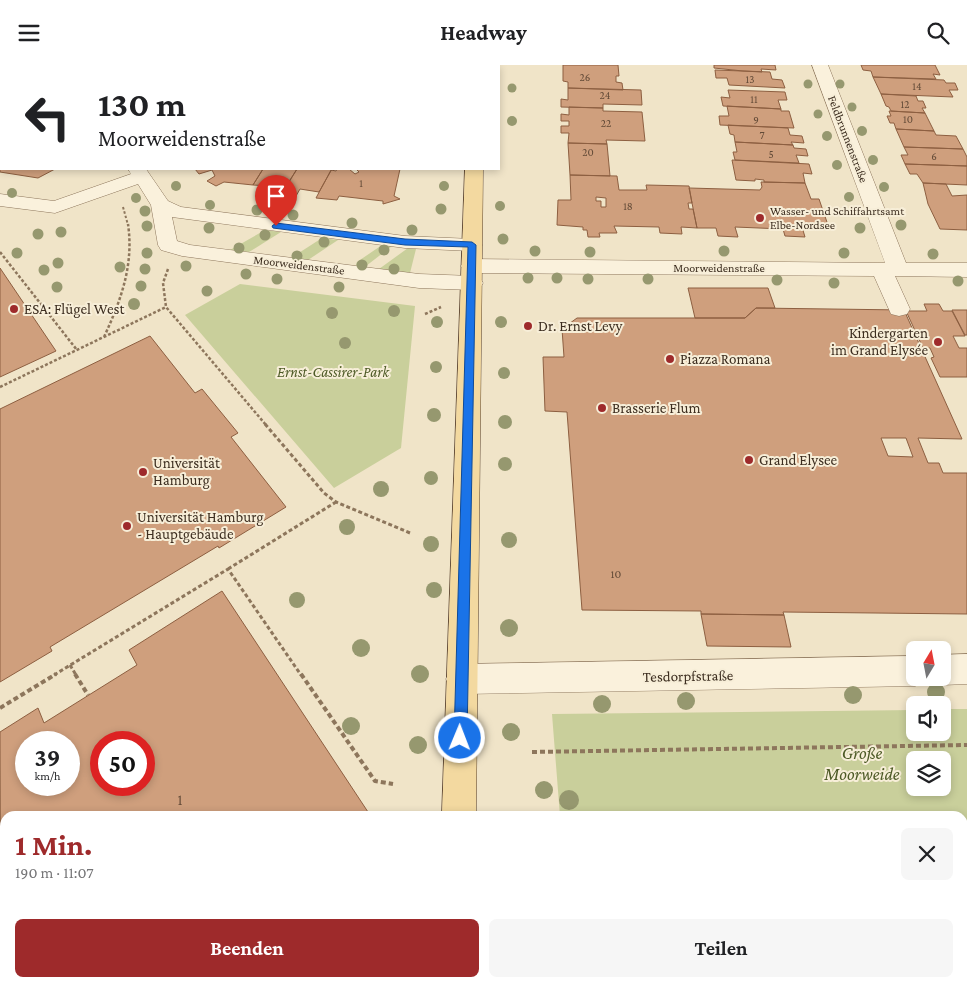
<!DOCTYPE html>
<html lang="de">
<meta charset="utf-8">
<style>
body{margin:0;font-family:"Crimson Pro",serif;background:#f6f6f6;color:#202124;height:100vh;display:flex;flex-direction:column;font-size:19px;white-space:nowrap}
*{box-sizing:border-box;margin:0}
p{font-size:16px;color:#757577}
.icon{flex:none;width:28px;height:28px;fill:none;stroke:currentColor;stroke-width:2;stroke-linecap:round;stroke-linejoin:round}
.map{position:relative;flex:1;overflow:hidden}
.side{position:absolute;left:0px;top:746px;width:968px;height:176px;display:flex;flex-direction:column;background:#fff;border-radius:15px 15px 0 0;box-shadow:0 2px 8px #0003}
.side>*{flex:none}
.banner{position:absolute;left:0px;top:0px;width:500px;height:105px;box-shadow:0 2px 8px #0003;background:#fff;color:#202124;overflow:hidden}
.needle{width:32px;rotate:10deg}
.controls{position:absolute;left:906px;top:576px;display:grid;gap:10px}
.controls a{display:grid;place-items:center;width:45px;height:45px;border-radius:8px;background:#fff;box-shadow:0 2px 8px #0003;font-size:25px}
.speed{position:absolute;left:15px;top:666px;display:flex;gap:10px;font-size:25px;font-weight:700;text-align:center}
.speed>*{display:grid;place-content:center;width:65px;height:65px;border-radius:50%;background:#fff;box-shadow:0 2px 8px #0003;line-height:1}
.speed small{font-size:12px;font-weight:400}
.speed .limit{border:8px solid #d22;background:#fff;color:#111}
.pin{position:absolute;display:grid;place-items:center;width:42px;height:42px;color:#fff;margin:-51px -21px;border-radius:50% 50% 50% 0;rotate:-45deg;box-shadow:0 0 5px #0007}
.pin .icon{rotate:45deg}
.me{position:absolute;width:55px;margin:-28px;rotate:1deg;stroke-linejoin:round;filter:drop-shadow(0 0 4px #0008)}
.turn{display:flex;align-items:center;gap:18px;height:105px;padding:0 15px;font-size:22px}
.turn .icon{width:65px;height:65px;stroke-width:2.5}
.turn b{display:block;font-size:35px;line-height:42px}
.round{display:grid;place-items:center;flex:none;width:52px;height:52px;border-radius:8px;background:#f6f6f6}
.overview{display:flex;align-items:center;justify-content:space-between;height:85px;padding:0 15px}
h1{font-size:30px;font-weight:700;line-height:38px;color:#9e2a2b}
.action{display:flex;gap:10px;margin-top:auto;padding:10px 15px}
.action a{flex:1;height:58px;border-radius:8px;background:#9e2a2b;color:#fff;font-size:20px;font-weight:700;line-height:58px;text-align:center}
.action a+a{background:#f6f6f6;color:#202124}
header{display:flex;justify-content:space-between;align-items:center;height:65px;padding:0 15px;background:#fff;font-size:22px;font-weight:700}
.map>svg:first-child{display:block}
.green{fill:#c9cf9b;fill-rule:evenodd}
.building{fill:#cf9f7d;stroke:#8d5f41;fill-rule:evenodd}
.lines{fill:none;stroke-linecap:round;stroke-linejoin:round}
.minor-casing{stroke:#8d765c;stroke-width:1}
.major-casing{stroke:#5b4430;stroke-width:1}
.path-far3{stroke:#8d765c;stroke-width:2;stroke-dasharray:2.5 2;stroke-linecap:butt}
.path-far2{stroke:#8d765c;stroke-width:2.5;stroke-dasharray:3 2;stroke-linecap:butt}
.path-far1{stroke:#8d765c;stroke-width:3;stroke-dasharray:4 2.5;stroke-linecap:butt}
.path{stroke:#8d765c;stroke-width:4;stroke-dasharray:5 3;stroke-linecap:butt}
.minor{fill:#faf1dc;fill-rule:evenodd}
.major{fill:#f3d9a0;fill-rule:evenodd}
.tree{fill:#96986f}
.route{fill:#1a73e8;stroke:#114b97}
.poi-dot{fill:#9e2a2b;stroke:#f7eed8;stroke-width:2}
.labels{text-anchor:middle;stroke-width:4;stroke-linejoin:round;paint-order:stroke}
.far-number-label{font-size:11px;fill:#624a37}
.far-street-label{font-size:12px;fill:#3d2e20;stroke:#f7eed8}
.far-poi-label{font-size:12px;fill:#3d2e20;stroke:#f7eed8;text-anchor:start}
.number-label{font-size:12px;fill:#624a37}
.poi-label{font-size:15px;fill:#3d2e20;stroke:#f7eed8;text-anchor:start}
.park-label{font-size:15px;font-style:italic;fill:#4d5a26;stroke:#f7eed8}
.street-label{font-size:15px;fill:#3d2e20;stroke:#f7eed8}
.near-number-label{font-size:15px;fill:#624a37}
.near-park-label{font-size:18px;font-style:italic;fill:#4d5a26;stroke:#f7eed8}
</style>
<header><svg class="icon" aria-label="menu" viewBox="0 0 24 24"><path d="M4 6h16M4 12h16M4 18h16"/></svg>Headway<svg class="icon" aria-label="search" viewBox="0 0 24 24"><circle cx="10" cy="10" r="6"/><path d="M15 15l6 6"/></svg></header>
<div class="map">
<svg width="967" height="922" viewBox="0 0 967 922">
<rect width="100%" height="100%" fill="#f0e4c8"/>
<path class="green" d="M265,165l16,2 -32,20 -19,-2z
M322,173l16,2 -30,20 -17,-2z
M382,180l10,1 -26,20 -5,1 -5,-2 1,-3z
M408,183l8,1 -6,24 -31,-4z
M240,219l175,22 -14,142 -67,40 -149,-173z
M943,644h24v278h-399v-4h394v-167h-402l-8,-102 363,-4v23h27zM915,695h27v27h-27z
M203,918h150v4h-156z"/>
<path class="building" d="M130,0h46l1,1h-47z
M354,0h66l7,1h-73z
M563,0h55l1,11h-3v6l6,1 1,7 -55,-2v-6l-5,-1z
M714,0h61l1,5 -15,-1 1,3 -19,-1 -29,-3z
M861,0h74l5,10 -7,-1 3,5 -63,-2 -2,-6 -8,-1z
M715,5l55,2 2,7 10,1 3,8 -56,-3 -2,-7h-11z
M873,12l71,3 2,3h9l3,7h-9l4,7 -72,-3z
M568,23l73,2 1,15 -39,-1v4l-42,-1v-8l7,1z
M728,25l57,2 2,8h-9l3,9 -58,-3 -2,-9 9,1z
M881,29l35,2 2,5h5l3,7h-4l3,5 -34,-2 -2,-4 -3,-1z
M727,41l54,3v2h8l5,17 -74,-3 -1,-9h10z
M569,42l34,1v3l39,1 3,29 -39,-1 1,4 -39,-1 1,-10h-8v-7h8v-5h-8v-7l8,1z
M889,46l36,2 9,18 -38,-2 -2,-6h-4l-3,-7h4z
M728,60l60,3 2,7 12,1 2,7 -13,-1 2,3 -58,-3 -1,-7 -4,-1z
M896,64l38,2 2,4 20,1 7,13 -59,-2z
M0,71l1,33h54l-17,9 -38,-6z
M735,77l58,3 1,3 12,1 2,7 -12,-1 3,8 -64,-3 -2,-8h4z
M568,78l39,1 3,32 -40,-1z
M904,82l59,2 4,8v9l-62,-2 -4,-9h7z
M732,95l77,4 3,10 -9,-1 2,10 -41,-1v-2l-9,-1v2l-19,-1z
M905,99l62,2v19l-44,-2 -6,-9h-7z
M195,104h68l-10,16 -29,-3 -8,4 -9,-5 8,-5 -3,-6 -13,4z
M263,104h34l-11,18 -33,-2z
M297,104h35l-13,23 -19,-3 -4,7 -15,-2z
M337,104h12l6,5 4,-2 -3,-3h44l-6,27 6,3 -17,5v-3l-44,-5 -2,4 -21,-2 15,-28 5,1z
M570,110l47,1 2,14h28l-1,-5 43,1 3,17h-4l1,6h4l4,19 -16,-1 1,7 -22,-1 -1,-6 -45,-1 3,7h-18l1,4h-12l-1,-7h-4v-3l-26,-2 1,-25h13zM596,132l10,1v9h-5v-6h-5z
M761,117l44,1 6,16h8l10,29 -27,-1 3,10 -20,-1 -2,-7 -48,-2 3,10 -20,-1 -2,-8h-19l-8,-40 71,2 2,-3z
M923,118l23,1 6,12 15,-1v35l-27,-1 -12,-25z
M0,203l56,83 -56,26z
M688,223h80l7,20h-19l-11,10h-50z
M924,239h15l4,7h9l13,25h-12l6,12h8v29h-27l-9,-19 3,-1 -4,-9h-7l-17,-37h21z
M756,243l148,2 58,129 -44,-1 10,25h11l4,10h24v141l-184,-2 1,3 -83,-1v-3l-119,-1 -15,-198 -22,-1 -2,-54h21l-2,-28 15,-11h168zM881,373h25l7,19 -25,-1z
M952,245h15v25h-2z
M150,271l45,57 7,-4 36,44 -7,4 55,70 -67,41 -1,-2 -168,101 2,4 -52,31v-273z
M222,526l148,224 -365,1v167h198l-6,4h-196l-1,-255 38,-24 6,15 93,-58 -8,-15zM26,678h43v42h-43zM101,678h43v42h-43z
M701,549l83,1 7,32 -84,-1z"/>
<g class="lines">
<g class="minor-casing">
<path id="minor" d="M55,0h16l1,1h-16z
M812,0h16l78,198h61v14l-72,-1 15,33 -3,5 -8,2 -8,-2 -17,-38 -403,-3 -7,-2 -3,-5 3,-5 7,-2 414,4z
M128,104h18l22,32 13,6 224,29 67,3 7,1 3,5 -3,5 -7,1 -67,-3 -233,-31 5,24 13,4 229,29 53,2 8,2 3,5 -3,5 -8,2 -53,-2 -237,-32 -21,-6 -3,-5 -7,-40 -13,-21 -83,29 -55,-7v-12l54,7 77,-27z
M967,589v30l-25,1 -11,-4 -1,-4h12v-22z
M915,591v21h13l-2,5 -11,4 -453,8 -11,-4 -5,-11 5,-11 11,-4z"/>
</g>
<g class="major-casing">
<path id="major" d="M469,0h16v1h-16z
M465,104h18l-7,647h-34z
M437,918h38v4h-40z"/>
</g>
<path class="path-far3" d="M123,142l5,18"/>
<path class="path-far2" d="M0,187l77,98
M168,204l-5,14 3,24 100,118
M425,249l16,-7
M104,272c17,-37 30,-72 24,-113
M0,322l166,-80"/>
<path class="path-far1" d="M265,359l59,69 12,9 74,31
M228,504l108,-67
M70,600l6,10
M54,610l174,-106 73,106"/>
<path class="path" d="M75,609l13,21
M301,609l74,107 18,3
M0,643l56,-34
M532,687l435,-7
M236,922l5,-4"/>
<use href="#minor" class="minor"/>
<use href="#major" class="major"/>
</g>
<g class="tree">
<circle cx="808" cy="19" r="4.5"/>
<circle cx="840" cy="19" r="4.5"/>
<circle cx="512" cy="23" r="4.5"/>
<circle cx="852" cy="42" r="4.5"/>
<circle cx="818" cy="49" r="4.5"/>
<circle cx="512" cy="56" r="5"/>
<circle cx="862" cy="66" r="5"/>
<circle cx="827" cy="71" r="5"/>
<circle cx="873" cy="95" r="5"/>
<circle cx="837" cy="100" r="5"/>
<circle cx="176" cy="121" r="5"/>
<circle cx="444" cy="121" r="5"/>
<circle cx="884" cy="122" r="5"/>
<circle cx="12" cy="128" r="5"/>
<circle cx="849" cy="132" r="5"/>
<circle cx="136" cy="133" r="5"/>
<circle cx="210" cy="140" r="5"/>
<circle cx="500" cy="141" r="5"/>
<circle cx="441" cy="144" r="5.5"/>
<circle cx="257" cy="145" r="5.5"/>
<circle cx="145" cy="146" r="5.5"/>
<circle cx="293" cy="150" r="5.5"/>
<circle cx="352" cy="158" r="5.5"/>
<circle cx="901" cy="160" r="5.5"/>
<circle cx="147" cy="161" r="5.5"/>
<circle cx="209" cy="163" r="5.5"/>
<circle cx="860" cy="163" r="5.5"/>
<circle cx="412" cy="165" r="5.5"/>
<circle cx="61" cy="167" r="5.5"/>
<circle cx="38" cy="169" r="5.5"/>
<circle cx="265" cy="170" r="5.5"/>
<circle cx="503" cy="174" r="5.5"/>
<circle cx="324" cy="177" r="5.5"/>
<circle cx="239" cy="183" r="5.5"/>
<circle cx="384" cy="185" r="5.5"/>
<circle cx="535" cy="186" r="5.5"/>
<circle cx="724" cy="186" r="5.5"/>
<circle cx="590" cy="187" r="5.5"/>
<circle cx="17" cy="188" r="5.5"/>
<circle cx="147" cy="188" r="5.5"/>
<circle cx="844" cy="188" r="5.5"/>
<circle cx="933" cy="189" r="5.5"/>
<circle cx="297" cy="191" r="5.5"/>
<circle cx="58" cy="198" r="5.5"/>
<circle cx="362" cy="200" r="5.5"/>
<circle cx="186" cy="201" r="5.5"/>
<circle cx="120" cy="202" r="5.5"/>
<circle cx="145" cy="204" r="5.5"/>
<circle cx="394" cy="204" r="5.5"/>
<circle cx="44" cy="205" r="5.5"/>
<circle cx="246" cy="209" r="5.5"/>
<circle cx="528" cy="213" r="5.5"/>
<circle cx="557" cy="213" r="5.5"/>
<circle cx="277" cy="214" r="5.5"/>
<circle cx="588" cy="214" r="5.5"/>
<circle cx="648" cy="214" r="5.5"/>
<circle cx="777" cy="215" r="5.5"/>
<circle cx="958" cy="216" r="5.5"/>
<circle cx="834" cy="218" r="5.5"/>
<circle cx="141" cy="221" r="5.5"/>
<circle cx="57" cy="222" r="5.5"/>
<circle cx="339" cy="222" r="5.5"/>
<circle cx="207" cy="226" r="5.5"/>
<circle cx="134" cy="239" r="6"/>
<circle cx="394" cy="246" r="6"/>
<circle cx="332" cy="248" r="6"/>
<circle cx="437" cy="257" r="6"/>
<circle cx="501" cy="257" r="6"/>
<circle cx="345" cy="278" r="6"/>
<circle cx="436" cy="302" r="6"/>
<circle cx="504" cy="308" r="6"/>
<circle cx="434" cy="350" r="7"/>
<circle cx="505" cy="357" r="7"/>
<circle cx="505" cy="399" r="7"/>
<circle cx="431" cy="413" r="7"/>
<circle cx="381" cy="424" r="8"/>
<circle cx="347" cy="462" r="8"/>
<circle cx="509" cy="475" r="8"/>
<circle cx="431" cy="479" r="8"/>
<circle cx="434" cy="525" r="8"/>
<circle cx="297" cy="535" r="8"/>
<circle cx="509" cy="563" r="9"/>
<circle cx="361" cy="583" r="9"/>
<circle cx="420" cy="609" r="9"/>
<circle cx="936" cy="627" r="9"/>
<circle cx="853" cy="630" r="9"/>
<circle cx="686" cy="636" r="9"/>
<circle cx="602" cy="639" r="9"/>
<circle cx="351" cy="661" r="9"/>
<circle cx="511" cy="667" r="9"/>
<circle cx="418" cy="680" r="9"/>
<circle cx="544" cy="725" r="9"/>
<circle cx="569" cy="735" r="10"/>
</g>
<path class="route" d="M276,158l129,16 67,3 4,3 -9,493 -2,5 -5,2 -4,-2 -2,-5 14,-491 -63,-2 -132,-17 -1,-2z"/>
<g class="poi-dot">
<circle cx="760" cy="153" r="5"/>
<circle cx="14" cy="244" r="5"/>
<circle cx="528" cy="261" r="5"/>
<circle cx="938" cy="277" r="5"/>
<circle cx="670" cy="294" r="5"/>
<circle cx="602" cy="343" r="5"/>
<circle cx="749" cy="395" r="5"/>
<circle cx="143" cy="407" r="5"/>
<circle cx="127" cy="461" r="5"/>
</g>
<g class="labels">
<g class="far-number-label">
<text x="585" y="16">26</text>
<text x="750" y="18">13</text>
<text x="917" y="25">14</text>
<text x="605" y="34">24</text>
<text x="754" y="38">11</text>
<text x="905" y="43">12</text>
<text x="908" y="58">10</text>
<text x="756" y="59">9</text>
<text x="606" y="62">22</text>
<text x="762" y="74">7</text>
<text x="588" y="91">20</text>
<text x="771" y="93">5</text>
<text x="934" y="95">6</text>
<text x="361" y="122">1</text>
<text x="628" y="145">18</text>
</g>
<g class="far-street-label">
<text transform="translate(848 74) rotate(69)" y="4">Feldbrunnenstraße</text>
<text transform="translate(299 200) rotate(7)" y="4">Moorweidenstraße</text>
<text x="719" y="207">Moorweidenstraße</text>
</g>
<g class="far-poi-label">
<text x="770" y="150">Wasser- und Schiffahrtsamt<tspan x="770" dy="14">Elbe-Nordsee</tspan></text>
</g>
<g class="number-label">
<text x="616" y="513">10</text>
</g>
<g class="poi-label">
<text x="24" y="249">ESA: Flügel West</text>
<text x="538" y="266">Dr. Ernst Levy</text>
<text x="928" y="273" text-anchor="end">Kindergarten<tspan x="928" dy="17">im Grand Elysée</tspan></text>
<text x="680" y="299">Piazza Romana</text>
<text x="612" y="348">Brasserie Flum</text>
<text x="759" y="400">Grand Elysee</text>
<text x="153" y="403">Universität<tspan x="153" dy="17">Hamburg</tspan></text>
<text x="137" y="457">Universität Hamburg<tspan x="137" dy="17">- Hauptgebäude</tspan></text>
</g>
<g class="park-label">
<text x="333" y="312">Ernst-Cassirer-Park</text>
</g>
<g class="street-label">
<text transform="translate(688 611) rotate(-1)" y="5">Tesdorpfstraße</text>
</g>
<g class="near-number-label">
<text x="180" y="740">1</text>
</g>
<g class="near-park-label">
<text x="862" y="694">Große<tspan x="862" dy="21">Moorweide</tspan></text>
</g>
</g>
</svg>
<div class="controls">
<a><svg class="needle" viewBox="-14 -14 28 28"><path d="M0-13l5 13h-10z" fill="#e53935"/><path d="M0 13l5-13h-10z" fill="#757577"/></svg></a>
<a><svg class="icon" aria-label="sound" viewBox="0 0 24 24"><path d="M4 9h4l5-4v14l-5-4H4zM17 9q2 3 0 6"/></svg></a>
<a><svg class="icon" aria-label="layers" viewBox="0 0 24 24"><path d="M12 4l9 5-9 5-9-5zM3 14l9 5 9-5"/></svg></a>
</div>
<div class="speed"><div>39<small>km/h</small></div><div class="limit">50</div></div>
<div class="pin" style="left:276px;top:161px;background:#d93025"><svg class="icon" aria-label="arrive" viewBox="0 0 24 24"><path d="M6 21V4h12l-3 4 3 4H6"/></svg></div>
<svg class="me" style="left:460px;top:673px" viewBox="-20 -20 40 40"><circle r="17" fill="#1a73e8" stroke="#fff" stroke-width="3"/><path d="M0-11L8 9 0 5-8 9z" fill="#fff"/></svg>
<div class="banner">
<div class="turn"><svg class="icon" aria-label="left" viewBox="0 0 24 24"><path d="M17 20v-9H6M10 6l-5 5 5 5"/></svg><div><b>130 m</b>Moorweidenstraße</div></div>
</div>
<section class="side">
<div class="overview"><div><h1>1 Min.</h1><p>190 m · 11:07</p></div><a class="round"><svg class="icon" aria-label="close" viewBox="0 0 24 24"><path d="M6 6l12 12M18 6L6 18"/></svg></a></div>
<div class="action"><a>Beenden</a><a>Teilen</a></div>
</section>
</div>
